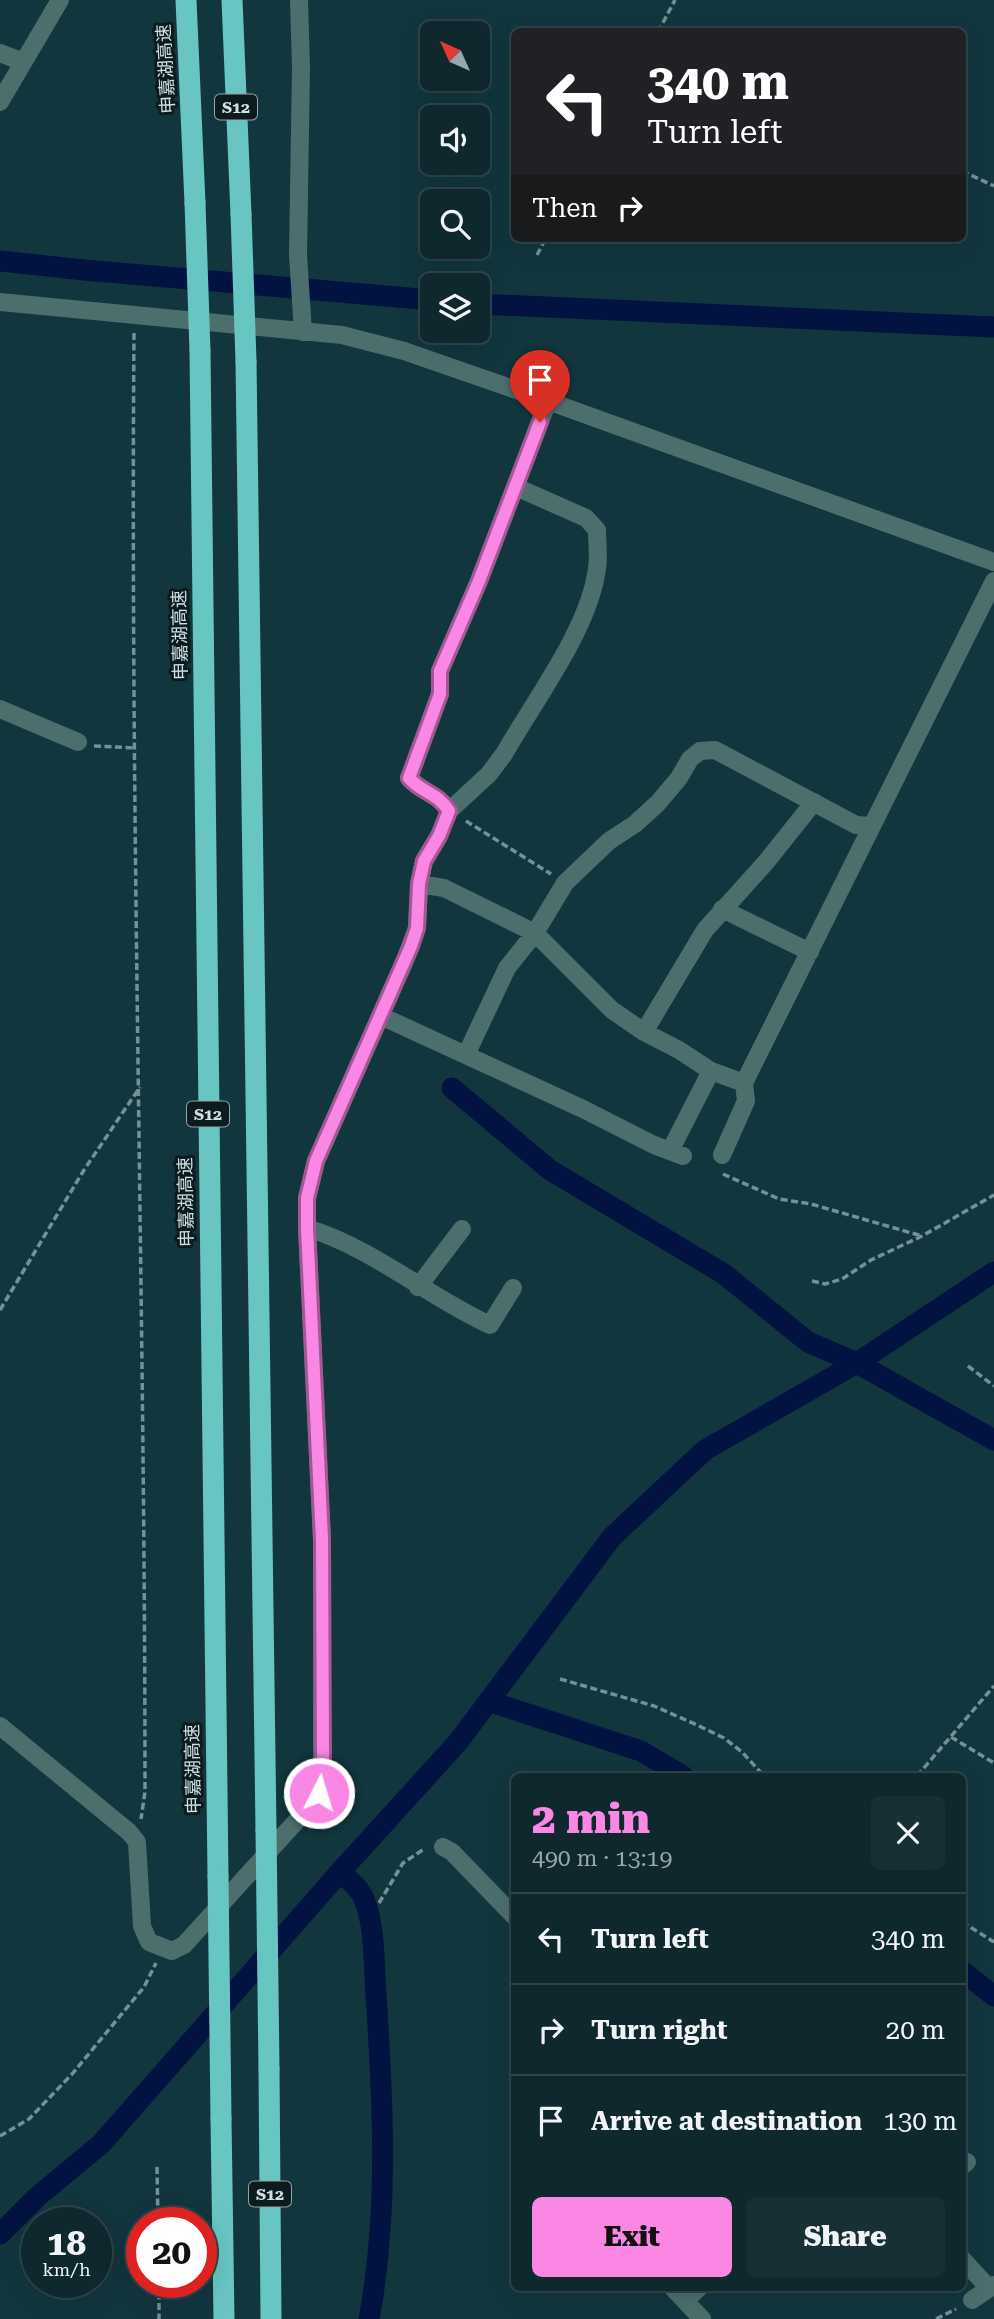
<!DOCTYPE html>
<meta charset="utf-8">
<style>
body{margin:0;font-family:"Roboto Serif","Noto Sans SC",serif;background:#173036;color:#f1f3f6;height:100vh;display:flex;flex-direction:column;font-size:26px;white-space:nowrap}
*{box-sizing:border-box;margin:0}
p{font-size:23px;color:#9ba6aa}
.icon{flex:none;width:38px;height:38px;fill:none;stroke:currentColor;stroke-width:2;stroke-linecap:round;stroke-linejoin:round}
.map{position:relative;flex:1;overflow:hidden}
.sheet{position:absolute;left:511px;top:1773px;width:455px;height:518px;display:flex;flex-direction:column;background:#0e282e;border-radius:10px;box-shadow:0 7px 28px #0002,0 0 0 2px #2e444a}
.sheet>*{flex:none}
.guide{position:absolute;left:511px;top:28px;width:455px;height:214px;border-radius:10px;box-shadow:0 7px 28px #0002,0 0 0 2px #2e444a;background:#202124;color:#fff;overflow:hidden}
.needle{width:46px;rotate:315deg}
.tools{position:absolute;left:420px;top:21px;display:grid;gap:14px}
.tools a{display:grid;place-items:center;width:70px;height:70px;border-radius:10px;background:#0e282e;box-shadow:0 7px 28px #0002,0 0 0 2px #2e444a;font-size:35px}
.speed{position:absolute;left:21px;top:2207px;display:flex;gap:14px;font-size:35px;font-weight:700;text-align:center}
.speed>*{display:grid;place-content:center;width:91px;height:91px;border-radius:50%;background:#0e282e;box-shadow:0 7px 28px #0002,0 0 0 2px #2e444a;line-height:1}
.speed small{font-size:18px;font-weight:400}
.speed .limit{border:10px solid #d22;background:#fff;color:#111}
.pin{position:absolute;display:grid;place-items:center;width:60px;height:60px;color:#fff;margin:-72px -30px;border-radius:50% 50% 50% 0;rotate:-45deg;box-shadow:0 0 7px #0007}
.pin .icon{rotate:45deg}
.me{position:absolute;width:77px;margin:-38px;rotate:5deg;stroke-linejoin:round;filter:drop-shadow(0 0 5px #0008)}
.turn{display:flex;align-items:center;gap:24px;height:147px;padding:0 21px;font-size:32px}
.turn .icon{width:91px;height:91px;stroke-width:2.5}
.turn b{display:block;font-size:49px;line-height:60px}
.then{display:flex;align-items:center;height:66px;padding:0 21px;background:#0003;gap:14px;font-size:26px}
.round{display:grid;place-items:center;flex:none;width:74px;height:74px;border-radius:10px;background:#173036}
.summary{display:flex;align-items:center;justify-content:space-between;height:119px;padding:0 21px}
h1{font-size:42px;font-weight:800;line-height:52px;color:#fb87e5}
.cta{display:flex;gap:14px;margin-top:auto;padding:14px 21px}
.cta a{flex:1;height:80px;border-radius:10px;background:#fb87e5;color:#111;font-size:28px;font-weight:800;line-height:80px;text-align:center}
.cta a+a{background:#173036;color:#f1f3f6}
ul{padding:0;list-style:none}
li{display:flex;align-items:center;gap:21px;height:91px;padding:0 21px;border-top:2px solid #2e444a}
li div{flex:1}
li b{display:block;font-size:26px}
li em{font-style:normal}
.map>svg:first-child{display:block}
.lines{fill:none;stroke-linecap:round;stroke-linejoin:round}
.canal{stroke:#031341;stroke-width:21}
.path{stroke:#759097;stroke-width:3.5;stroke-dasharray:7 3.5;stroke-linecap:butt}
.minor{stroke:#4c6f6d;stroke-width:18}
.highway{stroke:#68c6c2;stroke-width:21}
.highway-bridge{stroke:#68c6c2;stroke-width:21}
.route-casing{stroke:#a35895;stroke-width:18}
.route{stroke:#fb87e5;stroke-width:12}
.labels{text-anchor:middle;stroke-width:6;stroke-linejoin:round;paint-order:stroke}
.shield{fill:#0c1b1e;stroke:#94a5aa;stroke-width:2}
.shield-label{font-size:16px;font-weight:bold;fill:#cee0e6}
.street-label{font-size:18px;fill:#cee0e6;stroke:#0c1b1e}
</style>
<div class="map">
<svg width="994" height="2319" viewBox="0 0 994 2319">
<rect width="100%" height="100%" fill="#12363e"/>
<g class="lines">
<path class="canal" d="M0,261l84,9 348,30
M478,304l516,23
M452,1088l98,82 174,104 84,68 49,21 137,77
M488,1701l153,50 42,25
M340,1872c9,8 20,16 24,27 11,25 10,68 12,95 7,108 13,218 -7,325
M962,1971l32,25
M0,2234l37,-37 64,-53 239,-272 118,-130 154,-205 93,-87 152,-87 137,-91"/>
<path class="path" d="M658,32l17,-32
M962,171l32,15
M537,255l9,-17
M134,333c-4,486 11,973 11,1459l-4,27
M94,746l41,2
M466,821l85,53
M723,1174l56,25 32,5 111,32
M812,1281l13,3 17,-5 29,-19 51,-24 72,-41
M0,1310l84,-140 56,-83
M968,1366l26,20
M560,1679l94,27 43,19 27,13 18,14 22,24
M951,1737l43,26
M917,1776l77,-90
M379,1903l24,-40 21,-14
M962,1922l32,20
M0,2136l29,-17 44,-46 71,-86 12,-24
M157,2167l1,55
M159,2282v37
M936,2319l20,-10"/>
<path class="minor" d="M299,0l2,67 -3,188 5,77
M0,53l23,9
M0,102l60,-102
M0,302l342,33 62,16 144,50 446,161
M0,709l78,33
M449,811l40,-37 15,-20c30,-53 86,-126 93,-186 2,-12 0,-25 0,-38l-11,-12 -70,-31
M419,884l25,4 91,45 77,77 32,22 35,18 32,21 33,12
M722,909l88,43
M381,1016l202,93 71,36 29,11
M644,1032l61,-102 62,-69 47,-59
M466,1055l41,-87 28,-35 30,-50 44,-42 26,-17 23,-21 21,-25 11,-19 10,-8 15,-1 141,75 15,1
M670,1151l41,-80
M722,1155l24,-54 -2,-18 250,-502
M307,1228c66,20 120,68 183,97l23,-37
M418,1287l44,-58
M0,1726l129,106 8,10 5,84 7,16 23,9 12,-6 126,-139 9,-13 3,-36v-217l-15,-312v-30l9,-37 88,-198 13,-35 2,-44 5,-23 15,-25 10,-25c-11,-18 -27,-18 -40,-33l31,-84v-23l39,-90 69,-180
M443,1847l9,5 62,64
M962,2166l5,-4
M962,2259l27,29
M672,2287l30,32
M972,2300l22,-15
M685,2301l15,-14"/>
<path class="highway" d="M186,0l9,203
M232,0l9,214
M200,351l18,1525
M246,361l20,1469
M269,2069l2,250
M221,2119l3,200"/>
<path class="highway-bridge" d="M195,203l5,148
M241,214l5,147
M266,1830l3,239
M218,1876l3,243"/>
</g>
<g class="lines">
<g class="route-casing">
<path id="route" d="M319,1793l4,-36 -1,-218 -15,-311v-30l9,-37 95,-215 6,-18 2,-44 5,-23 15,-25 10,-25c-11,-18 -27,-18 -40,-33l31,-84v-23l39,-90 61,-159"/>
</g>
<use href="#route" class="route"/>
</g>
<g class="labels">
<g class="shield">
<rect x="215" y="94.5" width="42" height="25" rx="5"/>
<rect x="187" y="1101.5" width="42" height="25" rx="5"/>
<rect x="249" y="2181.5" width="42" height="25" rx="5"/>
</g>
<g class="shield-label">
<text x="236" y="113">S12</text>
<text x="208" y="1120">S12</text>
<text x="270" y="2200">S12</text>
</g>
<g class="street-label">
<text transform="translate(166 69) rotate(-93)" y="6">申嘉湖高速</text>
<text transform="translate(180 635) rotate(-91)" y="6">申嘉湖高速</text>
<text transform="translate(186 1202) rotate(-91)" y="6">申嘉湖高速</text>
<text transform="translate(193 1769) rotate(-91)" y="6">申嘉湖高速</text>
</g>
</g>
</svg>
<div class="tools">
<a><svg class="needle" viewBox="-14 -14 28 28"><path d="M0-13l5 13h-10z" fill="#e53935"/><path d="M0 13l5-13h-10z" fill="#9ba6aa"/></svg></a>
<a><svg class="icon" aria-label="sound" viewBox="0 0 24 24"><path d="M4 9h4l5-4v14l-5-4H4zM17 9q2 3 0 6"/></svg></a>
<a><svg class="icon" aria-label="search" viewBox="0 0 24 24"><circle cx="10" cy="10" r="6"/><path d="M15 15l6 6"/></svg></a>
<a><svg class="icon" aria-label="layers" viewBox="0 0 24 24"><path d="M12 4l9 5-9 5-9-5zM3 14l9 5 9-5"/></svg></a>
</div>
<div class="speed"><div>18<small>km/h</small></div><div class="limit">20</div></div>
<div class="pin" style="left:540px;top:422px;background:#d93025"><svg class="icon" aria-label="arrive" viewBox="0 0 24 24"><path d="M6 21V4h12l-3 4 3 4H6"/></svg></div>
<svg class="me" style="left:319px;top:1793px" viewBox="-20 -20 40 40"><circle r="17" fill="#fb87e5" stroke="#fff" stroke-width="3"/><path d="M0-11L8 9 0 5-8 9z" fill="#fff"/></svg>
<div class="guide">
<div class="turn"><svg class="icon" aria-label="left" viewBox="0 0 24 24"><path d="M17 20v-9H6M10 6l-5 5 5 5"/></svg><div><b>340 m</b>Turn left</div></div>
<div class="then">Then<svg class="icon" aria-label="right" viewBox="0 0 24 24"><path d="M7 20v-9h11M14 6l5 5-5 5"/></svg></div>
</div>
<section class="sheet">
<div class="summary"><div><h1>2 min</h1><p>490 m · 13:19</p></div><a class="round"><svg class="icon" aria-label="close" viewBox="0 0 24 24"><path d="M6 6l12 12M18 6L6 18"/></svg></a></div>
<ul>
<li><svg class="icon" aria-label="left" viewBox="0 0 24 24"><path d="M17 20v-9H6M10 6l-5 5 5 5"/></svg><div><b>Turn left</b></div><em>340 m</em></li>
<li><svg class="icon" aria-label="right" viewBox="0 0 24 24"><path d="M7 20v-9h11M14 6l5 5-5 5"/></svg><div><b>Turn right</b></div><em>20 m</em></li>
<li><svg class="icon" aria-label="arrive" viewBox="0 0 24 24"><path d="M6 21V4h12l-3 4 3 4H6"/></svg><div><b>Arrive at destination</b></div><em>130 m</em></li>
</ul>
<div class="cta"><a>Exit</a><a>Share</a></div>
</section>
</div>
